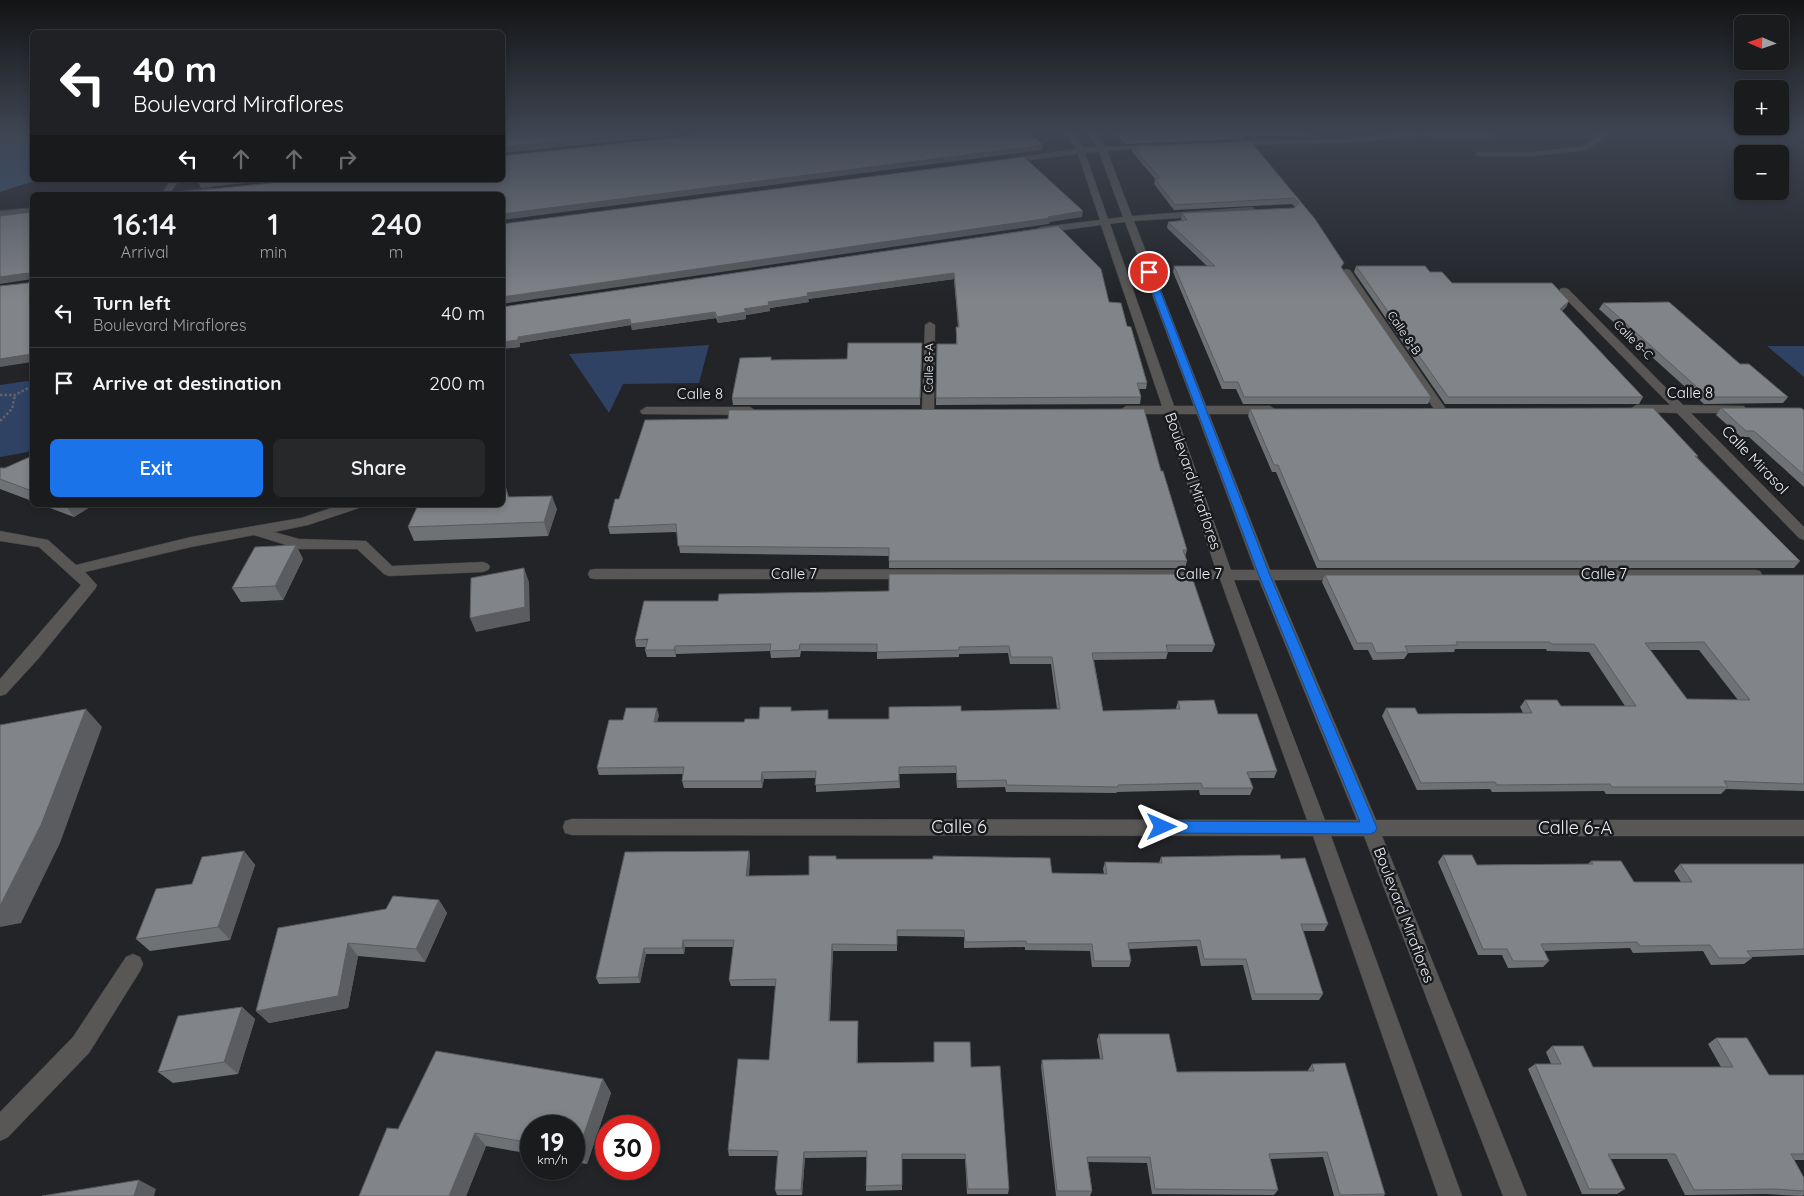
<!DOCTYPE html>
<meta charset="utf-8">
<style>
body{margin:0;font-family:Quicksand,sans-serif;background:#27282a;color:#f1f3f6;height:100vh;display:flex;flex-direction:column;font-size:19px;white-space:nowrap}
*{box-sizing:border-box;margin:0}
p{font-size:16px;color:#9fa1a4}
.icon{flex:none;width:28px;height:28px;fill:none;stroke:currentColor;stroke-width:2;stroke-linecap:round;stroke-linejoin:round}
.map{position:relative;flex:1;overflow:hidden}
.drawer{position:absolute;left:30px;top:192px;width:475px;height:315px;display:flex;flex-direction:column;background:#1a1b1d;border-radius:8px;box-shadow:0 2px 8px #0003,0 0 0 1px #38393b}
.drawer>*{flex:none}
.top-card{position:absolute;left:30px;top:30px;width:475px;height:152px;border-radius:8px;box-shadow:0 2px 8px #0003,0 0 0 1px #38393b;background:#202124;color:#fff;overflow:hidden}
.needle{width:32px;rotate:272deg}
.tools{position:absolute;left:1734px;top:15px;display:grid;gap:10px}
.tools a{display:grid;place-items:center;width:55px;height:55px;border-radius:8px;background:#1a1b1d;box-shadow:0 2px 8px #0003,0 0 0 1px #38393b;font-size:25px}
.speed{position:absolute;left:520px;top:1115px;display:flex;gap:10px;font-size:25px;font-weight:700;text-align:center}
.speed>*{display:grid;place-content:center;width:65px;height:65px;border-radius:50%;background:#1a1b1d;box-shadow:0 2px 8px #0003,0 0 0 1px #38393b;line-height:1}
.speed small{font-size:12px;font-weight:400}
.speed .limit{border:8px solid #d22;background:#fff;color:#111}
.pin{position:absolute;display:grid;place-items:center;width:42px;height:42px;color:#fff;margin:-21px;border:2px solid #fff;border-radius:50%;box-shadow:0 1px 5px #0007}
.me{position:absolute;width:55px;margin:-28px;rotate:90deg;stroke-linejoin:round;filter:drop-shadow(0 0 4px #0008)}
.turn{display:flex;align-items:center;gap:18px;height:105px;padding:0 20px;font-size:22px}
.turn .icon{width:65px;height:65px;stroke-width:2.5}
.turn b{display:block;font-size:35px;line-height:42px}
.lanes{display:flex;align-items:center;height:48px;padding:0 20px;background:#0003;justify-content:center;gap:25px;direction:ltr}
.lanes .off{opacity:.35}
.eta{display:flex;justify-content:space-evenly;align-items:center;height:85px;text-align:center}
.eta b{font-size:30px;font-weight:600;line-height:35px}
.button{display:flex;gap:10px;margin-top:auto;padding:10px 20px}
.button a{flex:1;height:58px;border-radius:8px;background:#1a73e8;color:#fff;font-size:20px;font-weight:600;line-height:58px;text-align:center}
.button a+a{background:#27282a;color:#f1f3f6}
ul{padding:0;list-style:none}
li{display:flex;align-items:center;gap:15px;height:70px;padding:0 20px;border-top:1px solid #38393b}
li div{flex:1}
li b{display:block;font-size:19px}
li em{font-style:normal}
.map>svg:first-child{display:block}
.green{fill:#2f4263}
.forest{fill:#3c5378}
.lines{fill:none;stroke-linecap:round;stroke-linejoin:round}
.lane-casing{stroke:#3e4043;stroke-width:1}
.street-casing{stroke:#3e4043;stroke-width:1}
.path{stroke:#616365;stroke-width:2.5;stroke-dasharray:2.5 2;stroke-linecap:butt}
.lane{fill:#585755;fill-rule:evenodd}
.street{fill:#585755;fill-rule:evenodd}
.wall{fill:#6f7275;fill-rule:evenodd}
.shaded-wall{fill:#5a5c5f}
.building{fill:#818488;stroke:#5a5c5f;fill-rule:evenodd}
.route{fill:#1a73e8;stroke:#114b97}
.labels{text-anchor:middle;stroke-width:5;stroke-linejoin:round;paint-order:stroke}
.far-street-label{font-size:12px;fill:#eceef0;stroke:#191a1e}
.street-label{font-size:15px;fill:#eceef0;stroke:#191a1e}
.near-street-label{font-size:18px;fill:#eceef0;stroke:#191a1e}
</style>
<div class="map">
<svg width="1804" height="1196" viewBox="0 0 1804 1196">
<rect width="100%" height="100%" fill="#222427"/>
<path class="green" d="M709,345l-10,38 -76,1 -14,29 -40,-59z
M1767,346h37v31z
M27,381l5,2v61l-4,8 -28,5v-72z"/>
<path class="forest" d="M0,133h32v47h5l-37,12z
M1422,133h70l-2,6h-54z"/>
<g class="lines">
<g class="lane-casing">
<path id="lane" d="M1346,269l4,1 96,139 -2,3 -4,1 -6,-4 -93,-137z
M930,322l5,3 -1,85 -6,4 -6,-4 3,-85z
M133,954l7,3 3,7 -3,7 -51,82 -81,84 -8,4v-29l73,-75 53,-80z"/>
</g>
<g class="street-casing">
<path id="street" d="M1066,133h8l10,15 13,-1 -9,-14h8l9,14 49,-3 1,2 -4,2 -44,3 25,65 120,-9 4,3 -4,3 -118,8 72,185h64l6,4 -6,4h-61l61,156h485l5,1 2,4 -2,4 -5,1h-481l102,240h428v16h-422l145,360h-24l-139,-360h-33l131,360h-24l-125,-360 -741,-1 -7,-2 -2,-6 2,-6 7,-2 735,1 -87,-241h-625l-5,-1 -2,-4 2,-4 5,-1 621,1 -52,-156h-38l-6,-4 6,-4h36l-61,-181 -60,8 -5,-3 5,-3 59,-7 -22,-66 -71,9 -4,-2 4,-2 69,-10zM1099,152l24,65 -15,2 -23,-66zM1125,222l69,184h-20l-64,-182zM1176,414h21l58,156h-24zM1234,580h25l98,240h-32z
M1414,133l5,2 -4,2 -76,6 -107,2 -4,-2 4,-2 107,-2z
M1597,133h8v5l-19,12 -53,6h-54l-4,-2 4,-2h54l51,-6 13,-9z
M171,180h8l-10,15h-8z
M210,188l3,1v4l-40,2 4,-3z
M32,208v6l-32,3v-6z
M1564,288l4,1 115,116 61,1 2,3 -6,4h-49l113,114v13l-5,-2 -122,-125 -45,-1 -2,-3 6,-4h34l-110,-112v-4z
M646,407h104l6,4 -6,4 -108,-1 -2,-3z
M340,505h21l-2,3 -51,17 -34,7 25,7 67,2 26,25 91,-4 5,2 2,3 -2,3 -5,2 -94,4 -5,-2 -27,-25h-58l-45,-14 -63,12 -106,25 12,13 -2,4 -57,70 -32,35 -6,2v-17l81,-94 -42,-38 -39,-6v-10l48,9 28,25 115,-28 110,-19z"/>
</g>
<path class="path" d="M0,395h15l17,-9
M0,421l12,-12 3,-14"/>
<use href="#lane" class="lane"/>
<use href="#street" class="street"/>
</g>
<path class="wall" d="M1116,133h192l-1,2 -63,1 -1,3 -118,5z
M1251,142l64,77 27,49 89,129 -3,7h-185l-7,-15h-14l-49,-117 1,-6h33l-40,-38 1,-6 14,-1 -1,-2 1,-6 112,-5 1,-1 -3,-3 -118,6 -20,-26 1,-5 -23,-27v-6z
M1058,226l51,76 18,24 20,57 -1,6h-7l2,8 -1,7 -204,1 1,-61h19v-17h2l-4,-48 -146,20 1,3 -39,6v3l-24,4v4l-28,4 -2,-5 -84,12 -1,-5 -111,18v4l-18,2v-42z
M1356,266l74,6 22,11 117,18 -3,6 -4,4 81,86 -4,7h-194l-91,-132z
M1603,303l137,61 48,33 -5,6 -79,1 -105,-95z
M922,343l-2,62h-187l-1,-7 39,-41v3l76,-1z
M1721,408l83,2v77l-55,-50h-8l-25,-22z
M1250,409l448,47 -1,1 103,104 -6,7h-477l-41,-96h-4l-24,-56z
M32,456v45l-32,-12v-21h5z
M1161,471l26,79 -2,7 2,4 -2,7h-296v-12l-209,-3 -3,-21 -67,2 -2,-7z
M502,476l7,21 48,12 -9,27 -134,5 -6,-14 94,-22z
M42,505h51l-19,12z
M296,545l7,14 -20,41 -42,2 -9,-14z
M1325,575h479v216l-78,-2 -5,5h-115l-2,-3 -112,1 -2,-3 -73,1 -35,-74 4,-8 32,6 105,-1 -3,-6 5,-7 36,6h64l-36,-54 -42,-1 -1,-2h-91l-1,3 -46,1 -4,6 -31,1 -5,-10h-14l-32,-68zM1650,650h49l39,50 -51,-1z
M635,640l580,5 -3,7h-44l-2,7 -72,1 9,51 73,-2v-1l2,-7 40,13 59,57 -3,7h-25l4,10 -3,7h-50l-1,-5 -82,2 -1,1 -110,-1 -1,-5 -48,1 -1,-15 -57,1 1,14 -84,4v-14l-52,1 -2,9h-78l-2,-7 1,-7 -84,1 -2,-7 26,-48 36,-5 -2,7h87l15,-3 32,-12v4l37,8h61l72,-8 96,-2 -6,-45h-41l-2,-11 -49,1v3l-82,2v-7l-76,-1 -1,6 -29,1 -1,-7 -94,3v3h-29l-2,-7 1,-3h-10z
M244,851l11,14 -25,75 -80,11 -14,-12 56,-55z
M749,851l1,7 -1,18 60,-1 27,-16 216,14 52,1 -1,-5 2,-7 54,1 2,-6 120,2 47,65 -4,7h-21l20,63 -4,6h-67l-9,-35 -42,1 -4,-20 -68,3 2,12 -2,6h-37l-2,-16 -65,-1v-3l-61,1v-11l-67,-1v15h-64l-3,70h28v42l76,-1v-20l37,25 38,122 -1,5h-41l-2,-35h-63v31l-36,1v-34l-61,1 -3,37h-25l-2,-5 3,-34h-49l-1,-6 41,-90 7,-74h-45l-2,-6 5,-33h-49l-1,7h-38l-6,29 -41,1 -3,-6z
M1443,855l34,10 111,-1 3,-3 43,21h47l-7,-11 6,-7h124v91l-53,2 1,1 -8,6 -33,1 -8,-14 -70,2 -3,-5 -86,3 5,10 -6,6 -35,1 -6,-13h-24l-40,-93z
M439,900l8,13 -22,49 -67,-6 -10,52 -79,15 -13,-12 22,-83z
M242,1007l13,12 -17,55 -65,9 -15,-11z
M1099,1034l78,38 131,-1v-1l4,-6 73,130 -1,2h-50l-11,-39 -53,2 8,31 -4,5 -122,-1 -5,-31 -59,-1 4,29 -2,5h-34l-15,-130 1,-6 58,-1 -3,-19z
M1716,1038l53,37h35v85h-10l10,18v17l-2,1 -36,-2 -81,1 -18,-36h-56l14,30 -8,5h-35l-54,-125 7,-5h16l-5,-12 6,-6 41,21h128l-13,-23z
M603,1079l8,14 -24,71 -13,-2v-36h-43v28l-45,-8 -20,50h-107l39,-67z"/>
<path class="shaded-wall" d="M644,133h51l-193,20v-6z
M1043,145l-1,5 -540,70v-6z
M215,180h56l-70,8 -3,-6z
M1083,211l-1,6 -32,5 -1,2 -547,80v-7z
M28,273l4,6 -32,5v-7z
M954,273v6l-146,20 1,3 -39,6v3l-24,4v4l-28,4 -1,-6 51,-15 39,-9z
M1569,301l-3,6 -9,9 3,-7z
M715,312l1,6 -84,12 -1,-6z
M630,319l1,6 -111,18v4l-18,2v-7l16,-5z
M32,354v8l-32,5v-8z
M502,476l2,5 9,30 -5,-14z
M552,496l5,13 -9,27 -4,-14z
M65,505h28l-19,12z
M296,545l7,14 -20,41 -8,-14z
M524,568l5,14 1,39 -54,11 -6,-14z
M675,646l1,8v3l-2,-7z
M657,708l2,7 -4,15 -1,-8z
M86,709l16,18 -42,116 -39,80 -21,4v-21z
M762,772l2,7 -2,9 -1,-7z
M244,851l11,14 -25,75 -12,-13z
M749,851l1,7 -2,24 -2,-6z
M439,900l8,13 -22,49 -9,-13z
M683,940l2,7 -1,7 -2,-6z
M348,943l10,13 -10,52 -79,15 -13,-12z
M832,944l1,7 -4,76v-6z
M644,948l2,6 -6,29 -2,-6z
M242,1007l13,12 -17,55 -14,-12z
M603,1079l8,14 -24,71 -9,-13z
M475,1133l11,13 -20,50h-17z
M804,1152l1,6 -3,37 -1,-5z
M139,1180l17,9 -2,7h-20z"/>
<path class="building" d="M502,133h142l-142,14z
M718,133h312l13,12 -541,69v-19h-312l3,-4 108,-11h201v-24z
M1121,133h123l-118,6z
M1251,142l64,77 29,44 -3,4 90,130h-187l-6,-15h-14l-50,-116h41l-47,-44 19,-2 -5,-7 112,-5 5,-5 -5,-5 -119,7 -20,-26 5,-1 -28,-32z
M1024,157l59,54 -35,6 2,1 -548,79v-73z
M199,180h16l-17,2z
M32,212v142l-32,5v-73l28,-3 2,-2v-6l-2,-2 -28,4v-61z
M1058,226l43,43 8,33 12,1 6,23 4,1 16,56h-10l4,14 -205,1 1,-54h20l-1,-17h3l-5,-54 -147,20 1,3 -40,6 1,3 -25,4 2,3 -29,5 -2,-5 -84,12 -1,-5 -112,18v3l-16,2v-35z
M1356,266h69l5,6h12l10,11h100l17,18 -9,8 83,88h-195z
M1669,302l71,62h9l39,33h-80l-105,-94z
M848,343h74l-2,55h-188l8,-40 31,-1v3l76,-1z
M1653,408l45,48h-3l105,105h-481l-41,-96h-4l-24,-56z
M1721,408h80l3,2v65l-50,-44h-8z
M1144,409l17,62h2l24,79h-4l4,11h-298v-13l-211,-2 -2,-22 -68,3 7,-28h4l26,-79 83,-1 1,-9z
M32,456v35l-32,-12v-11h5z
M502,477l6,20 44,-1 -8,26 -136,5 10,-22h84z
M296,545l-21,41 -43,2 23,-41z
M524,568l1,39 -55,11 1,-40z
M889,574h302l24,71h-49l2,7 -76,1 11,58 77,-2 -2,-8 36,-1 4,14h39l20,57 -30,1 6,16h-50l-2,-5 -83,2v2l-111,-2 -1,-5 -49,1 -1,-15 -57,1v14l-84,4 1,-14 -54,1 -1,9h-79l2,-14 -87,1 12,-48h14l3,-12h31l-3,14h90l1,-3h14l1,-12h31v4l37,-1v9h61v-12l72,-1v5l99,-2 -8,-52h-41l-2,-11 -50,1v3l-82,2v-8h-77l-1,6 -29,1 1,-7 -96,2 -1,4h-29l3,-11 -13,1 9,-39h74l1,-7 170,-3z
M1325,575h479v209l-80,-3 4,6h-116l-2,-3 -113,1 -2,-3 -74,1 -35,-75h29l3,6 114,-1 -7,-13h32l4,6h75l-42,-62h-42l-2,-2h-94l2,3 -53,1 3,6 -32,1 -4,-10h-15zM1704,642l46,58 -63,-1 -42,-56z
M86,709l-45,116 -41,81v-181z
M244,851l-26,76 -82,12 20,-50 36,-5 10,-27z
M749,851l-3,25 63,-1v-19h27v3h97v-3l117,2 2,15 55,1 -2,-12 57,1 -1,-6 119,-2 1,4 24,-1 23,66h-27l22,70h-68l-9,-35h-42l-4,-19 -72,3 3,18h-37l-2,-17h-65l-1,-3 -61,1 -1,-12h-67v15l-65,-1 -3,77h29l-1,42 77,-1v-20h36l1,25 29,-1 9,123h-41l-3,-35h-63v31l-36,1 1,-35 -63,1 -3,38h-26l3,-39 -50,-1 10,-91 31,1 7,-81 -47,1 5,-40h-51l-1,8h-38l-6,29 -42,1 29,-126z
M1443,855h29l5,10 116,-1 -2,-3h30l13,21h58l-12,-18h124v85l-57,2 5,7h-33l-9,-13 -70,1 -3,-4 -96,2 8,17h-36l-6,-12h-24z
M393,896l46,4 -23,49 -68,-6 -10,53 -82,15 22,-83 108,-19z
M242,1007l-18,55 -66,10 20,-56z
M1099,1034h70l8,38 137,-1 -2,-7 33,-1 40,131 -45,1 -13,-43 -58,2 9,36 -123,-1 -5,-32h-63l5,34h-35l-15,-131 61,-1z
M1716,1038h31l22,37h35v79h-13l13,24v13l-29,-2 -81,1 -19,-36h-67l17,35h-36l-54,-125h26l-9,-18h31l10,21h140z
M436,1051l167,28 -25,72 -4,-1v-24h-43v17l-56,-10 -26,63h-90l28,-68 11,1z
M139,1180l-5,16h-92z"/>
<linearGradient id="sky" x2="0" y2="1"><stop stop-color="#131415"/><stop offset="0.44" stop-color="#3e4552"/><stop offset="1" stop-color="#3e4552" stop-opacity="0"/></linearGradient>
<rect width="1804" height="300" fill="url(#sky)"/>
<path class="route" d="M1146,270l7,2 116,301 108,255 -2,4 -5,2 -208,-1 -5,-1 -2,-5 2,-4 5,-2 198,1 -102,-249 -113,-301z"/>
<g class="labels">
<g class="far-street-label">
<text transform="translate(1404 333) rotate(56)" y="4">Calle 8-B</text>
<text transform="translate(1633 340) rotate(45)" y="4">Calle 8-C</text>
<text transform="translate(929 368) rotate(-89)" y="4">Calle 8-A</text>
</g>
<g class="street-label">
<text x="1690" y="398">Calle 8</text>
<text x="700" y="399">Calle 8</text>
<text transform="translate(1755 460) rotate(46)" y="5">Calle Mirasol</text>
<text transform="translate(1193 481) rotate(71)" y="5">Boulevard Miraflores</text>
<text x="794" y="579">Calle 7</text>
<text x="1199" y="579">Calle 7</text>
<text x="1604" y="579">Calle 7</text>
<text transform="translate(1404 915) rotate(69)" y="5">Boulevard Miraflores</text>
</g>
<g class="near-street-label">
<text x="959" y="833">Calle 6</text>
<text x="1575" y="834">Calle 6-A</text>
</g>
</g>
</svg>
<div class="tools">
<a><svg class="needle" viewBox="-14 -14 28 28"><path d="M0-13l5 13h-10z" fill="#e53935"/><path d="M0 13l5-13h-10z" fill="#9fa1a4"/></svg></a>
<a>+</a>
<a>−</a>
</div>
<div class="speed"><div>19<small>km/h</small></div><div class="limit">30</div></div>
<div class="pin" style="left:1149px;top:272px;background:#d93025"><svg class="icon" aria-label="arrive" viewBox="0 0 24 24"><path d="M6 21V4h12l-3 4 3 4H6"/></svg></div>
<svg class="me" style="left:1162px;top:827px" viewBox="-20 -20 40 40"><path d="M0-17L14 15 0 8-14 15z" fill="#1a73e8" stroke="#fff" stroke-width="4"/></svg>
<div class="top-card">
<div class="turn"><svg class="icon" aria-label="left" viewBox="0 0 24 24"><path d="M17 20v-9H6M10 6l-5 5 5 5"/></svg><div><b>40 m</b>Boulevard Miraflores</div></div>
<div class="lanes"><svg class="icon" aria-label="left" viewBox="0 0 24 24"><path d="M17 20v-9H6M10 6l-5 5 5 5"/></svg><svg class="icon off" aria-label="ahead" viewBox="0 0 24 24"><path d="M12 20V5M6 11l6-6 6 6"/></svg><svg class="icon off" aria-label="ahead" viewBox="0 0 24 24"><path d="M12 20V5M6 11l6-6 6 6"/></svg><svg class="icon off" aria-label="right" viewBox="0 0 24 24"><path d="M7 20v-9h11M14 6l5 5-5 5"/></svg></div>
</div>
<section class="drawer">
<div class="eta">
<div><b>16:14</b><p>Arrival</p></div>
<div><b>1</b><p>min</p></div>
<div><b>240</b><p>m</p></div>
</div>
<ul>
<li><svg class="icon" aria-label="left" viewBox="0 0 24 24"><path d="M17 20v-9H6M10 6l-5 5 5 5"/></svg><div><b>Turn left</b><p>Boulevard Miraflores</p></div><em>40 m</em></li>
<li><svg class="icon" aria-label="arrive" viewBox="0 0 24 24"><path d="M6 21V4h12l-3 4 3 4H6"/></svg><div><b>Arrive at destination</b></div><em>200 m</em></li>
</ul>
<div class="button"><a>Exit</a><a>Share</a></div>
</section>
</div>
